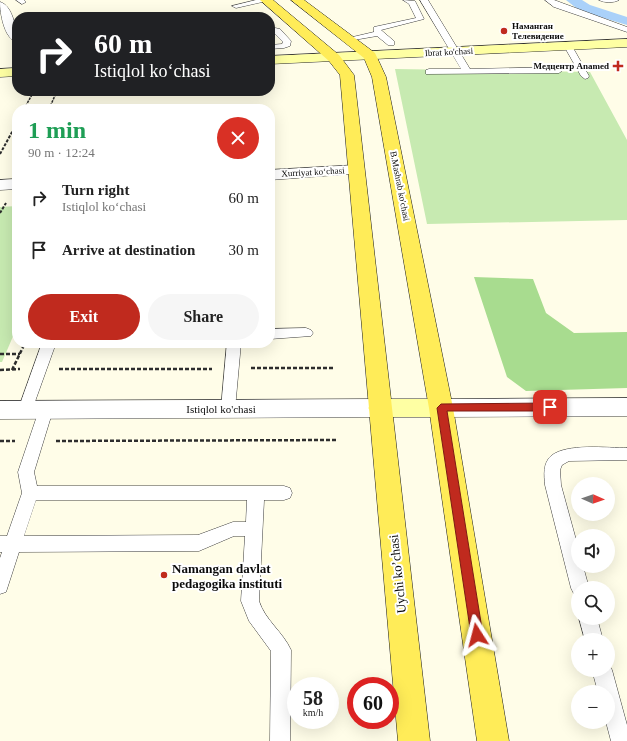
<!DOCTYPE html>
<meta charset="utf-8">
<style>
body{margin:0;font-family:Georgia,serif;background:#f6f6f6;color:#222;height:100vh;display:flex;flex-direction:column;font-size:15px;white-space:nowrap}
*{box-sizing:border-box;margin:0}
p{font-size:13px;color:#767676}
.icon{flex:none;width:22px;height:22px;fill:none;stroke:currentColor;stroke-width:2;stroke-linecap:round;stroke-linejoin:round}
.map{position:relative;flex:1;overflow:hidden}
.panel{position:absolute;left:12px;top:104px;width:263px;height:244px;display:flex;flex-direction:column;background:#fff;border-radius:16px;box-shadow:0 4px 16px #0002}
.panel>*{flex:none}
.banner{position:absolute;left:12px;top:12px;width:263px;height:84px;border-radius:16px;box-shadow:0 4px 16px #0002;background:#202124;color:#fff;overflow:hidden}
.needle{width:26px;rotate:92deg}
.fabs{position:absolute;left:571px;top:477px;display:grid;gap:8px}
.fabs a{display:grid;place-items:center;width:44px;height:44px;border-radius:50%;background:#fff;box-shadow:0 4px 16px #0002;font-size:20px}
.speed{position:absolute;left:287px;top:677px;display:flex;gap:8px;font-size:20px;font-weight:700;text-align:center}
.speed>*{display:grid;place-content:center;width:52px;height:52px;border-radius:50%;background:#fff;box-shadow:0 4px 16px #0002;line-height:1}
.speed small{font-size:10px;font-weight:400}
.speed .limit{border:6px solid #d22;background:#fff;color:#111}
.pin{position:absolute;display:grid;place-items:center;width:34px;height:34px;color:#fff;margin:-17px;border-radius:8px;box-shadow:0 2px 6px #0006}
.me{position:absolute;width:44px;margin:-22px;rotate:351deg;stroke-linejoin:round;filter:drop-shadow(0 0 3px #0008)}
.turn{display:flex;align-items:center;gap:14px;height:84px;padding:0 16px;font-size:18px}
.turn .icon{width:52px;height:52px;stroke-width:2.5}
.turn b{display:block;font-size:28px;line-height:34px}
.round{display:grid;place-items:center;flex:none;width:42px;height:42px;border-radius:21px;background:#f6f6f6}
.headline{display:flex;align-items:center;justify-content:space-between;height:68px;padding:0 16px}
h1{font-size:24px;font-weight:600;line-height:30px;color:#1e9e55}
.cta{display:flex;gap:8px;margin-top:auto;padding:8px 16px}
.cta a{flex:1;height:46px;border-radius:24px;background:#c02a1e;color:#fff;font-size:16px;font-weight:600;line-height:46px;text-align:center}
.cta a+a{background:#f6f6f6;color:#222}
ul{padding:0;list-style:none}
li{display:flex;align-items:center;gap:12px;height:52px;padding:0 16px}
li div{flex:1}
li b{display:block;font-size:15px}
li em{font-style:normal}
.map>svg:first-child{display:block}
.green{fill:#c7eab1}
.forest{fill:#a8dc8f}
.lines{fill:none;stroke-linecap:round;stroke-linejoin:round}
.canal{fill:#aad1f9;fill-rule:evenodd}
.service-casing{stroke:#3e3e3e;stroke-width:1}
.minor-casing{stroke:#3e3e3e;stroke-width:1}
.tertiary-casing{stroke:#3e3e3e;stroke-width:1}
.secondary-casing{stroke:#2d2d2d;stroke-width:1}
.primary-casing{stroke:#1c1c1c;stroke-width:1}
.path-far2{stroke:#2d2d2d;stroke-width:1.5;stroke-dasharray:2.5 1;stroke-linecap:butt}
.path-far1{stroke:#2d2d2d;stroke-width:2;stroke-dasharray:3 1.5;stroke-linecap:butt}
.path{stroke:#2d2d2d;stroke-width:2.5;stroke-dasharray:4 2;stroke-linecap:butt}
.service{fill:#fff;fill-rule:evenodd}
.minor{fill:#fff;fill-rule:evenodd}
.tertiary{fill:#fff;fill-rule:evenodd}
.secondary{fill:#feffa3;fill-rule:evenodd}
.primary{fill:#ffec58;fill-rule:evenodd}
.route{fill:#c02a1e;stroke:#7d1b14}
.poi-dot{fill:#c02a1e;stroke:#fff;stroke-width:1.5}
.labels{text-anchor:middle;stroke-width:4;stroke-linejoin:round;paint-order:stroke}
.far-poi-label{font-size:9px;font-weight:bold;fill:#0b0b0b;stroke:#fff;text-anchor:start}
.far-street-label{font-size:9px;fill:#0b0b0b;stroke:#fff}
.street-label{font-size:11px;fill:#0b0b0b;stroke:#fff}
.near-poi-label{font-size:13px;font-weight:bold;fill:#0b0b0b;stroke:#fff;text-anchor:start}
.near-street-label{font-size:13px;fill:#0b0b0b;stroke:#fff}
</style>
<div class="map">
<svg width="627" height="741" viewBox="0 0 627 741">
<rect width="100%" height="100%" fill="#fffde8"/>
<path class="green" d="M395,69l195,3 37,68v80l-200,4z
M17,206v121l-15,35h-2v-155z"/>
<path class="forest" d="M474,277l59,2 13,34 28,20 53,-1v56l-101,3 -19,-14z"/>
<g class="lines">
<path class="canal" d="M566,0h16l8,5 37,12v8l-47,-14z"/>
<g class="service-casing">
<path id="service" d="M16,0h8l2,2 -4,2z
M256,0h15l-35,8 -4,-2z
M403,0l12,1 9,18 -43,11 13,11v4h-6l-11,-9 -29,5 -4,-2 30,-7v-5l42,-9 -7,-14z
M420,0h8l42,69 89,-2 4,3 -4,3 -133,1v-4l3,-1h32z
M545,0h9l73,27v5l-73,-25z
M599,0h20c-5,3 -15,3 -20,0z
M270,27l10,2 11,12 -1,5 -6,2 -14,1v-4l12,-1 1,-2 -9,-9 -4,-2z
M565,44l7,2 17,30 -1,2 -3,1 -4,-3 -17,-30z
M306,328l5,2 2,3 -2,3 -41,3v-10z
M42,343h14l-24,67 -2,4 -5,2 -5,-2 -2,-4z
M227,343h14l-6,66 -2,4 -5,2 -5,-2 -2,-4z
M46,404l5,2 2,4 -19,62 3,14h247l6,2 2,5 -2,5 -6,2h-20l-5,101c6,19 24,31 32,49l-1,91h-20l1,-90 -22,-30 -8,-20 4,-65h-11l-35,15 -180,1 -13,40 -6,2v-36l2,-6h-2v-16h7l15,-43 -4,-21 21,-62 2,-4zM36,500h211l-1,22h-13l-35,13 -174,1z
M627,448v12l-58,1 -7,4 -2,5 1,15 17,62v19h5l6,22h-11v8l-4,-2 -3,-6 -26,-103c-1,-10 -2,-22 6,-29 15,-13 57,-8 76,-8z
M579,618h18l6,22h-18z
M608,663l4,7 15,55v16h-16l-5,-19h2v-30h-10l-6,-22h16z"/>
</g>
<g class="minor-casing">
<path id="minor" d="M356,165l6,2 2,3 -2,3 -92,7v-10z
M17,179v10l-17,1v-10z
M380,399l8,3 4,6 -4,6 -8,3 -380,2v-18z"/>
</g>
<g class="tertiary-casing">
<path id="tertiary" d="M0,2c13,3 17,29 17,40 -13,-3 -17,-29 -17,-40z
M627,398v18l-186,1 -8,-3 -4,-6 4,-6 8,-3z"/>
</g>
<g class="secondary-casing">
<path id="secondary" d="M627,39v8l-357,17v-8z
M17,68v8l-17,1v-8z
M380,399h61l8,3 4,6 -4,6 -8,3h-61l-8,-3 -4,-6 4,-6z"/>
</g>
<g class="primary-casing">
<path id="primary" d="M260,0h13l66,55 15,20 76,666h-32l-58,-666 -11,-14z
M291,0h13l71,53 11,24 67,331 56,333h-32l-48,-333 -57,-331 -8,-19z"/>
</g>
<path class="path-far2" d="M24,109l10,-18
M49,109l8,-18"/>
<path class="path-far1" d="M0,154l17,-31
M0,213l6,-10"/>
<path class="path" d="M0,354h20
M251,368h84
M59,369h153
M0,370l20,-1
M12,370l13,-27
M0,441h15
M56,441l281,-1"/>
<use href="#service" class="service"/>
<use href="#minor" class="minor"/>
<use href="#tertiary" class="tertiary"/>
<use href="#secondary" class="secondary"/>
<use href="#primary" class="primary"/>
</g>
<path class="route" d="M550,403l4,4 -4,4h-103l36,224 -2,4 -4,2 -5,-2 -1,-4 -34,-227 4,-4z"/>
<g class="poi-dot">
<circle cx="504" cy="31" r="4"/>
<path d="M616 60h4v4h4v4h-4v4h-4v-4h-4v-4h4z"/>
<circle cx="164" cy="575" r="4"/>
</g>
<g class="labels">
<g class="far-poi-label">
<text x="512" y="29">Наманган<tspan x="512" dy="10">Телевидение</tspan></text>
<text x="609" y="69" text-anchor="end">Медцентр Anamed</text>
</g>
<g class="far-street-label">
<text transform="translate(449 52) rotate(-3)" y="3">Ibrat ko'chasi</text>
<text transform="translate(313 172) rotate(-3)" y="3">Xurriyat ko‘chasi</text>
<text transform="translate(400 186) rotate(79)" y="3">B.Mashrab ko'chasi</text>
</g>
<g class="street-label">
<text x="221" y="413">Istiqlol ko'chasi</text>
</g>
<g class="near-poi-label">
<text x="172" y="573">Namangan davlat<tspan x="172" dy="15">pedagogika instituti</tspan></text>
</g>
<g class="near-street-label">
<text transform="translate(397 574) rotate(-96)" y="5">Uychi ko’chasi</text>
</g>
</g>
</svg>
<div class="fabs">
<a><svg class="needle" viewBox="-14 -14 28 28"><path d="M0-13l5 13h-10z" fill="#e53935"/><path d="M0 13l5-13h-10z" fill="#767676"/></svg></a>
<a><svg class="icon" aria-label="sound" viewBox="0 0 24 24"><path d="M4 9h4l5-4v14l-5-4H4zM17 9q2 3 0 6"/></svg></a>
<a><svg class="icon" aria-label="search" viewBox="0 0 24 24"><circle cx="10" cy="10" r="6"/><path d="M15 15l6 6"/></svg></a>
<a>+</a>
<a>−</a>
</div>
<div class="speed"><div>58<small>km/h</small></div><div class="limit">60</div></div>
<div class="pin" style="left:550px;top:407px;background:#d93025"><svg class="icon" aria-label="arrive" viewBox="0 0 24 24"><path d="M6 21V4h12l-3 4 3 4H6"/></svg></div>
<svg class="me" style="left:477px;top:635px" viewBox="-20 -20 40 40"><path d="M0-17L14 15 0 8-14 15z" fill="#c02a1e" stroke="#fff" stroke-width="4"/></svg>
<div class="banner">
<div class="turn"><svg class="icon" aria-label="right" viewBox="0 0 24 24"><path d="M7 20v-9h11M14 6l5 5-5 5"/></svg><div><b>60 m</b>Istiqlol koʻchasi</div></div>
</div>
<section class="panel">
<div class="headline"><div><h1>1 min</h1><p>90 m · 12:24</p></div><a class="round" style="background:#d93025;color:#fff"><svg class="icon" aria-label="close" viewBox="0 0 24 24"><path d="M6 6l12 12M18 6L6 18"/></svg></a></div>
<ul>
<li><svg class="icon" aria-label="right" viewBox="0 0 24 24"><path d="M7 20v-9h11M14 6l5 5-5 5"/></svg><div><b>Turn right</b><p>Istiqlol koʻchasi</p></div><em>60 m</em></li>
<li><svg class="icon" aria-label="arrive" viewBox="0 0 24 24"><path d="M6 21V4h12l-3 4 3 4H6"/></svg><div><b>Arrive at destination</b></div><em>30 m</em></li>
</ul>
<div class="cta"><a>Exit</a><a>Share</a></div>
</section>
</div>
